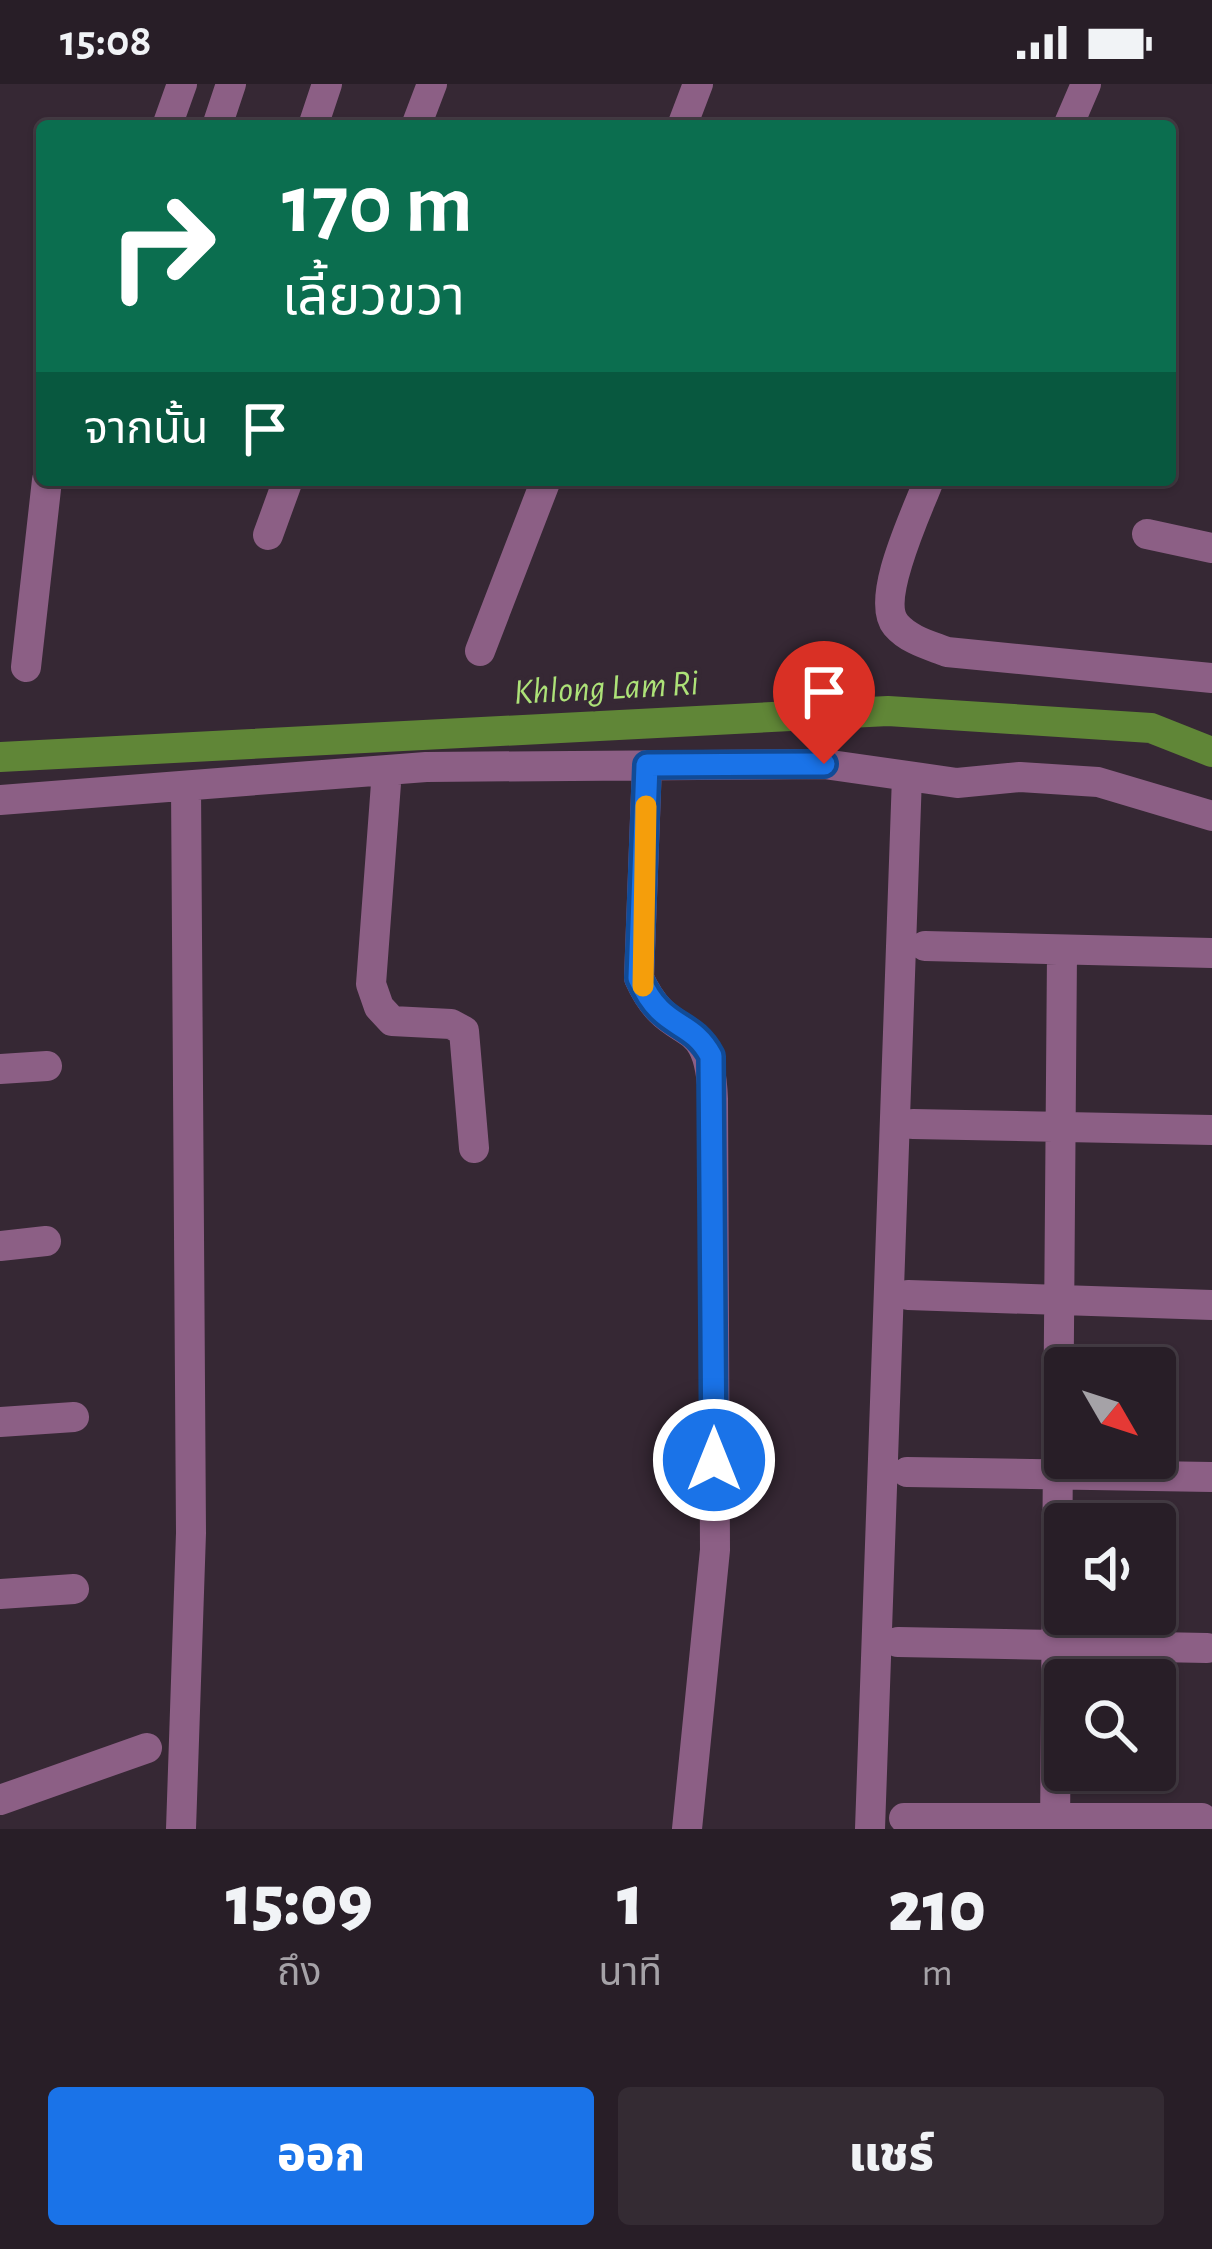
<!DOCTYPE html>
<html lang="th">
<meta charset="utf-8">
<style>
body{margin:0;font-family:"Alegreya Sans","Noto Sans Thai",sans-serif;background:#342b33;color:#f1f3f6;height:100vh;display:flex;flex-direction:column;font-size:45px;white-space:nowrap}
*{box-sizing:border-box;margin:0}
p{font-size:39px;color:#a5a2a7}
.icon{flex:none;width:66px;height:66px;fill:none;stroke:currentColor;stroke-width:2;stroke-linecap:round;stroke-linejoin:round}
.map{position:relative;height:1745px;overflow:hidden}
.panel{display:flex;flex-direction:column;background:#281e27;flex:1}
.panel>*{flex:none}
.banner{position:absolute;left:36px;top:36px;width:1140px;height:366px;border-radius:12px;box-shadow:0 3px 9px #0004,0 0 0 3px #443c44;background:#0b6e4f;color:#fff;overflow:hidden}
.needle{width:78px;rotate:129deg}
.controls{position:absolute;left:1044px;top:1263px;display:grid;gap:24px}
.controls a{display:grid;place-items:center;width:132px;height:132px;border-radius:12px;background:#281e27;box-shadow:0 3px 9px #0004,0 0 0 3px #443c44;font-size:60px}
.pin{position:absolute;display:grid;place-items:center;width:102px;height:102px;color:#fff;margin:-123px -51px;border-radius:50% 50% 50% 0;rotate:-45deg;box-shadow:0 0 12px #0007}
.pin .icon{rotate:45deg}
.me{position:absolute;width:132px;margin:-66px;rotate:0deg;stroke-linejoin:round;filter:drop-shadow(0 0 9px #0008)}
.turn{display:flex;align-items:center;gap:42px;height:252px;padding:0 48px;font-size:54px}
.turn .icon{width:156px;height:156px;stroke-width:2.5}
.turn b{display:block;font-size:84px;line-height:102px}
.then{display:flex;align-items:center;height:114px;padding:0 48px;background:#0003;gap:24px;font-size:45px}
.eta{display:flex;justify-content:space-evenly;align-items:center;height:204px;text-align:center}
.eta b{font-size:72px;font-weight:800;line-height:84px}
.cta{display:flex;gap:24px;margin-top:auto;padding:24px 48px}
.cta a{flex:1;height:138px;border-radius:12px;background:#1a73e8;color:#fff;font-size:48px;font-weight:800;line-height:138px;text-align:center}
.cta a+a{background:#342b33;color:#f1f3f6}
.status{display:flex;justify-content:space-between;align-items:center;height:84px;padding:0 60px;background:#281e27;direction:ltr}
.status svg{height:33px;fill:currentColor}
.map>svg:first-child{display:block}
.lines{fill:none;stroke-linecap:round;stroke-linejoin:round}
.canal{stroke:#608637;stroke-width:30}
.minor{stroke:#8c5f85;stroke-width:30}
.route-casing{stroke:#114b97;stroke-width:30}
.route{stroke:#1a73e8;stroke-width:21}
.slow{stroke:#f59e0b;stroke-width:21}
.labels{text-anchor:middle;stroke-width:9;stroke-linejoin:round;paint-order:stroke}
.water-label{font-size:36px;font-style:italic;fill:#ade278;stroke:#362834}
</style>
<div class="status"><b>15:08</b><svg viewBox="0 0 49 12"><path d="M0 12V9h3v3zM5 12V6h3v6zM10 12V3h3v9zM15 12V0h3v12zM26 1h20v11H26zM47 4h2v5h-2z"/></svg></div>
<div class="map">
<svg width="1212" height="1745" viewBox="0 0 1212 1745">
<rect width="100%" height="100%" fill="#362834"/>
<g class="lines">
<path class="canal" d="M0,673l888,-46 263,17 61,24"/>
<path class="minor" d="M167,42l15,-42
M217,42l14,-42
M313,42l14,-42
M416,42l16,-42
M682,42l16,-42
M1068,42l18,-42
M929,396c-11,30 -55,119 -33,145 13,15 33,20 51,27l265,26
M1147,450l65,14
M268,451l20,-55
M480,567l66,-171
M26,583l21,-187
M647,681l-8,213c33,73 70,26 74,121l2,451 -28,279
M387,686l-16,214 8,23 13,14 59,3 13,7 10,117
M0,716l426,-33 398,-3 133,19 63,-6 78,5 114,34
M925,862l287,7
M0,985l47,-3
M913,1040l299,6
M0,1162l46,-5
M908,1211l304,10
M0,1338l74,-5
M907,1388l305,5
M0,1510l74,-5
M898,1558l309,6
M0,1716l147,-52
M904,1734h298
M181,1745l10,-296 -5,-747
M870,1745l37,-1053
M1055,1745l7,-877"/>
</g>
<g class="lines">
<g class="route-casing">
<path id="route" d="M714,1376l-3,-404c-21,-39 -48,-24 -72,-78l8,-213 177,-1"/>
</g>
<use href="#route" class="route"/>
<path class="slow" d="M643,902l3,-180"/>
</g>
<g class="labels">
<g class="water-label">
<text transform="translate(606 602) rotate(-3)" y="13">Khlong Lam Ri</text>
</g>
</g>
</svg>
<div class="controls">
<a><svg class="needle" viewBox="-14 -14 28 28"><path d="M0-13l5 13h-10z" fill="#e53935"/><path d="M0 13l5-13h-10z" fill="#a5a2a7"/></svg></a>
<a><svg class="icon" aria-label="sound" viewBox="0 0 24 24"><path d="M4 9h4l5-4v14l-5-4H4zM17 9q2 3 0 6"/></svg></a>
<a><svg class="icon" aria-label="search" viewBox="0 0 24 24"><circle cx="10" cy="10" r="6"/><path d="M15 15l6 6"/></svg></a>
</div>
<div class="pin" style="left:824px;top:680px;background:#d93025"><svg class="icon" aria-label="arrive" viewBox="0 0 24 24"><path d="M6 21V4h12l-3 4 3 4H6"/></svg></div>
<svg class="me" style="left:714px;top:1376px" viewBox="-20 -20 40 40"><circle r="17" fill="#1a73e8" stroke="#fff" stroke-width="3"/><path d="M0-11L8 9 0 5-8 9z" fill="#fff"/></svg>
<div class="banner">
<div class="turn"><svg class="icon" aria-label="right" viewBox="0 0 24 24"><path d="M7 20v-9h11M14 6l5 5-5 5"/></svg><div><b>170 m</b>เลี้ยวขวา</div></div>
<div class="then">จากนั้น<svg class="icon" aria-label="arrive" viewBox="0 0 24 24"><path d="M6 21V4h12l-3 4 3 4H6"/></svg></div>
</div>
</div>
<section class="panel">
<div class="eta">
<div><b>15:09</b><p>ถึง</p></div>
<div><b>1</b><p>นาที</p></div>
<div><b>210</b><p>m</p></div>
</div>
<div class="cta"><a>ออก</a><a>แชร์</a></div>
</section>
